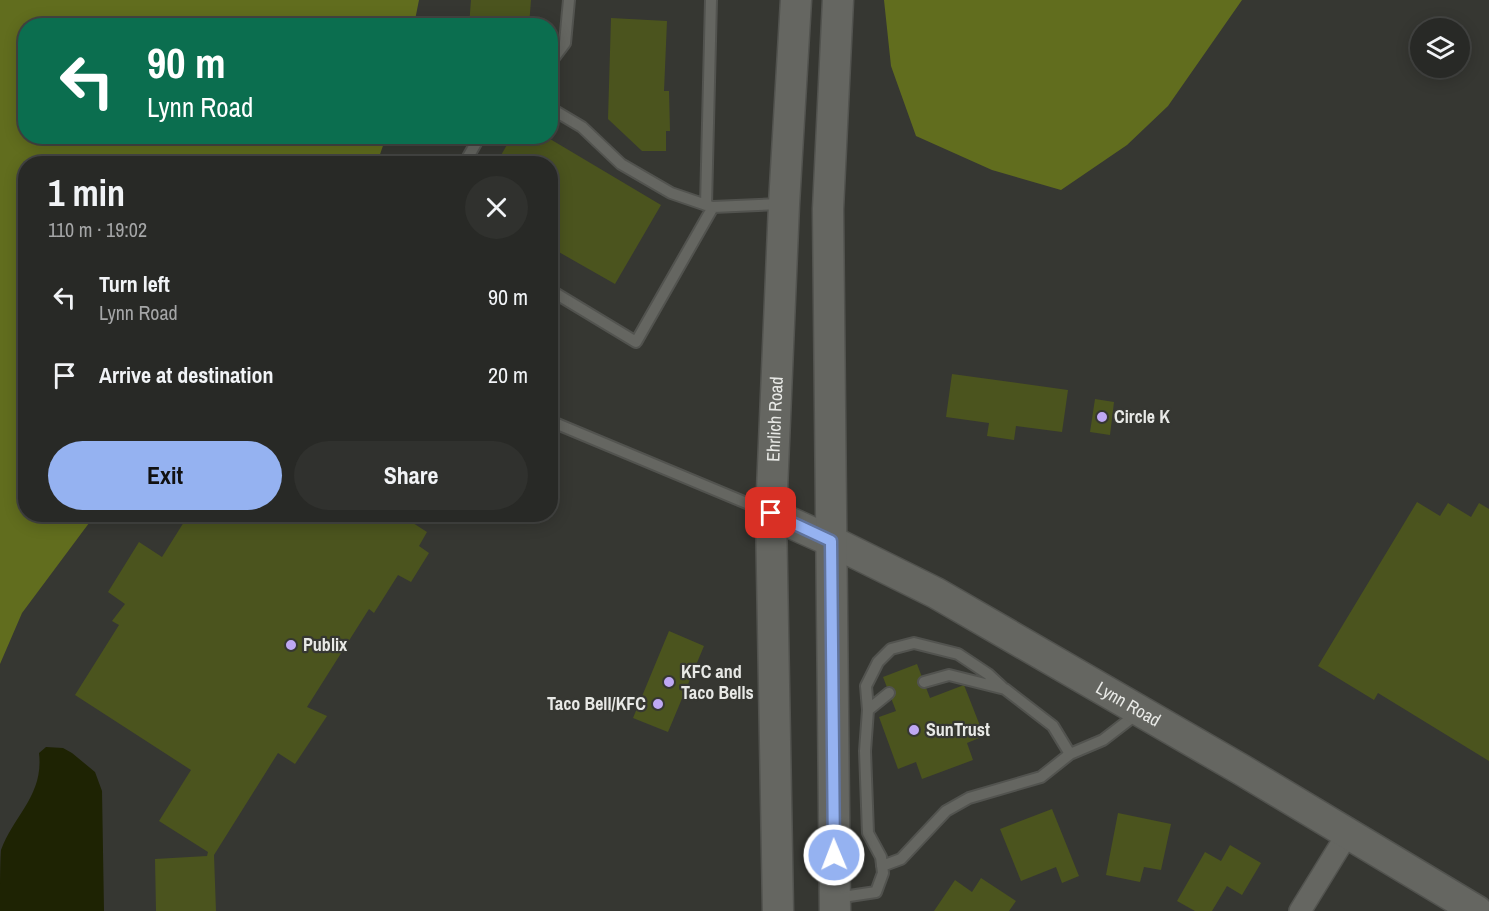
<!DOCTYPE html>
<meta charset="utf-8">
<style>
body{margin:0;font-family:"Archivo Narrow",sans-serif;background:#30312e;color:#f1f3f6;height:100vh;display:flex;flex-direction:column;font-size:22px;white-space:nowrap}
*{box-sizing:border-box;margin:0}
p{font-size:20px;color:#a5a6a7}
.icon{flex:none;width:33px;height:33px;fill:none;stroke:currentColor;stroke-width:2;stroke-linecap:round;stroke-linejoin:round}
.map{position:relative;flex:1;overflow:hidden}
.panel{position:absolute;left:18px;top:156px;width:540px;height:366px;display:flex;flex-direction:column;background:#282926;border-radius:24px;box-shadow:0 3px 15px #0003,0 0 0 2px #444543}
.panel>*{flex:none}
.banner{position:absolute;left:18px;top:18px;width:540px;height:126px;border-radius:24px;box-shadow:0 3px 15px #0003,0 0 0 2px #444543;background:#0b6e4f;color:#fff;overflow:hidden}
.controls{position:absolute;left:1410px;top:18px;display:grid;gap:12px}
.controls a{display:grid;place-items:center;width:60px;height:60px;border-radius:50%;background:#282926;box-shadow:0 3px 15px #0003,0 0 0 2px #444543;font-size:30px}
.pin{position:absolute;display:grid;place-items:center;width:51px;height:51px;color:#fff;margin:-26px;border-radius:12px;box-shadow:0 3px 9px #0006}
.me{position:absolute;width:66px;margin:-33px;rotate:359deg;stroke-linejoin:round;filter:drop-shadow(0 0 4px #0008)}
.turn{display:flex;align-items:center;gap:21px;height:126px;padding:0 30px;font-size:27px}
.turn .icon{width:78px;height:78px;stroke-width:2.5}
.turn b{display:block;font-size:42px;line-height:51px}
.round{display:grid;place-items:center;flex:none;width:63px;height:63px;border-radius:32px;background:#30312e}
.head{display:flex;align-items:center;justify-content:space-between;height:102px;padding:0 30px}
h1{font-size:36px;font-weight:700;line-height:45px}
.button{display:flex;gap:12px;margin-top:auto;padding:12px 30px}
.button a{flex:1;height:69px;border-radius:36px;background:#95b2f1;color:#111;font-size:24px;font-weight:700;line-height:69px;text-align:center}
.button a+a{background:#30312e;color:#f1f3f6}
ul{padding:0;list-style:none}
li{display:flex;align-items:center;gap:18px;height:78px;padding:0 30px}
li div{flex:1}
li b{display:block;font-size:22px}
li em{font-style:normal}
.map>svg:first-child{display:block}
.forest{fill:#616d1e}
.water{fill:#1e2303}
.building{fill:#4b541e}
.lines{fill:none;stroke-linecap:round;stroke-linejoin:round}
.lane-casing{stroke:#52534f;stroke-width:14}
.street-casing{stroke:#52534f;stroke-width:24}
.secondary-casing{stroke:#52534f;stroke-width:33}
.lane{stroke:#656661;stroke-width:10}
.street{stroke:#656661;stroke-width:21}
.secondary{stroke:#656661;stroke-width:30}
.route-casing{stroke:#61749d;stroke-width:15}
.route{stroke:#95b2f1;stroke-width:10}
.poi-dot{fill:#bfa8f4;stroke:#363732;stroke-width:2}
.labels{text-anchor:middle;stroke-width:4.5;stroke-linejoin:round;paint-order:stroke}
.poi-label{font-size:18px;font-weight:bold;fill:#e8e9e6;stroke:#363732;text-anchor:start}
.street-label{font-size:18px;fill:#e8e9e6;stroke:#363732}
</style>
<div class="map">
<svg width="1489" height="911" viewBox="0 0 1489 911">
<rect width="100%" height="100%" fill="#363732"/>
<path class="forest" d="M0,0h419l-5,25 -388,1v110l360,1 -9,26 -351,1v350l69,1 -73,98 -22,51z
M884,0h358l-74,106 -41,39 -66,45 -69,-20 -76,-34 -25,-70z"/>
<path class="water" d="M46,747l17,1 9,5 23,19 7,19 2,120h-104c0,-14 0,-49 1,-61 13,-35 43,-55 38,-97z"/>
<path class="building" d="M471,0h60l-2,26h-60z
M611,18l56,3 -3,70h5l1,40h-4v20h-24l-34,-32z
M512,136h33l116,69 -46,79 -65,-37v-83h-54z
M952,374l116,16 -6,42 -46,-6 -2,14 -27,-4 2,-13 -43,-6z
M1095,399l19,3 -4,33 -20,-3z
M1417,502l23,14 8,-13 23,14 8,-14 10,6v252l-111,-68 -4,7 -56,-34z
M189,514h126l7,5 3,-5h74l28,18 -8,14 10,7 -18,29 -13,-7 -24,38 -5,-4 -62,98 20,9 -32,48 -17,-11 -64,102 2,56h-60l-1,-52 52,-3 1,-4 -49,-31 32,-51 -116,-75 44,-70 -7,-4 13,-17 -17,-12 31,-50 23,15z
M669,631l35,15 -36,86 -35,-14z
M917,664l13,34 34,-13 20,51 -17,7 6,17 -51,19 -6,-17 -18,7 -19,-52 17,-6 -13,-34z
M1052,809l27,67 -17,7 -6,-16 -35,14 -21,-52z
M1118,813l53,11 -10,46 -17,-3 -4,15 -34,-7z
M1230,845l31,18 -19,32 -15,-9 -15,25h-17l-18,-10 28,-49 16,9z
M981,878l35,23 -7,10h-75l21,-31 17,12z"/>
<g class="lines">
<g class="lane-casing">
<path id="lane" d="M550,63l15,-20 4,-43
M550,108l32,19 39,37 50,29 41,14
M464,164l16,-28
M706,205l5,-205
M550,290l86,52 77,-135 68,-3
M550,421l218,91
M924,682l25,-7 56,14 48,37 17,28 33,-14 35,-27
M868,710l-2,-24 12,-24 13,-13 23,-6 44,11 30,20 14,13
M882,866l19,-7 45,-48 23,-13 72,-21 29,-23
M836,898l40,-6 7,-19 -2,-16 -13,-24 -3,-82 3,-41 21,-17"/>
</g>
<g class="street-casing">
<path id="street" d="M1300,911l48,-78"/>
</g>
<g class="secondary-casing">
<g id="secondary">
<path id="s1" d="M771,514l60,27 105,52 306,177 235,141"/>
<path id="s2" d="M778,911l-7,-397 13,-310 12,-204"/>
<path d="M835,911l-7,-702 10,-209"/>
</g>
</g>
<use href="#lane" class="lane"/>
<use href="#street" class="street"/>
<use href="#secondary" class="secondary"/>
</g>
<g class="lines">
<g class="route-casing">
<path id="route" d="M771,513l60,28 3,314"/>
</g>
<use href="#route" class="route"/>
</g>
<g class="poi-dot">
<circle cx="1102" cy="417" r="6"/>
<circle cx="291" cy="645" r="6"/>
<circle cx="669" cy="682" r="6"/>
<circle cx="658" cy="704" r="6"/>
<circle cx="914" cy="730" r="6"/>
</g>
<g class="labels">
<g class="poi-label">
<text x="1114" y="423">Circle K</text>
<text x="303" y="651">Publix</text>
<text x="681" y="678">KFC and<tspan x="681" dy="21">Taco Bells</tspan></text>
<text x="646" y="710" text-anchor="end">Taco Bell/KFC</text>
<text x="926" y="736">SunTrust</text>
</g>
<g class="street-label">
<text dy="6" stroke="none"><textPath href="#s2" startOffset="492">Ehrlich Road</textPath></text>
<text dy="6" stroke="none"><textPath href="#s1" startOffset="405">Lynn Road</textPath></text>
</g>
</g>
</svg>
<div class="controls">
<a><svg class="icon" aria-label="layers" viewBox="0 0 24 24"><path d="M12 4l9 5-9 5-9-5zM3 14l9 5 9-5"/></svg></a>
</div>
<div class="pin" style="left:771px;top:513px;background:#d93025"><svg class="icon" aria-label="arrive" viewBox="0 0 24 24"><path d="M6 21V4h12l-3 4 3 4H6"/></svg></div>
<svg class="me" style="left:834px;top:855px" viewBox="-20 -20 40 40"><circle r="17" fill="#95b2f1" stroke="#fff" stroke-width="3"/><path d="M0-11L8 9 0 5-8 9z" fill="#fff"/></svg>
<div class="banner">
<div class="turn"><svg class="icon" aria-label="left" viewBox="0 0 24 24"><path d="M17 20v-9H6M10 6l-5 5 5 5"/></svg><div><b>90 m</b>Lynn Road</div></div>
</div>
<section class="panel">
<div class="head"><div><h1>1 min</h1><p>110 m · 19:02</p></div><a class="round"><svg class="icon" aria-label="close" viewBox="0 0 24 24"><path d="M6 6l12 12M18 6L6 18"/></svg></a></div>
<ul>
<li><svg class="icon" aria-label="left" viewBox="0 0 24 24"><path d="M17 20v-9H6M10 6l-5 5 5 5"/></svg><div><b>Turn left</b><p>Lynn Road</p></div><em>90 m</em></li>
<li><svg class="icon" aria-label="arrive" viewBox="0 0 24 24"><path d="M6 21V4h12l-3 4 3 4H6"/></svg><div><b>Arrive at destination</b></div><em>20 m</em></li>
</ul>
<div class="button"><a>Exit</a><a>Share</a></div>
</section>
</div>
